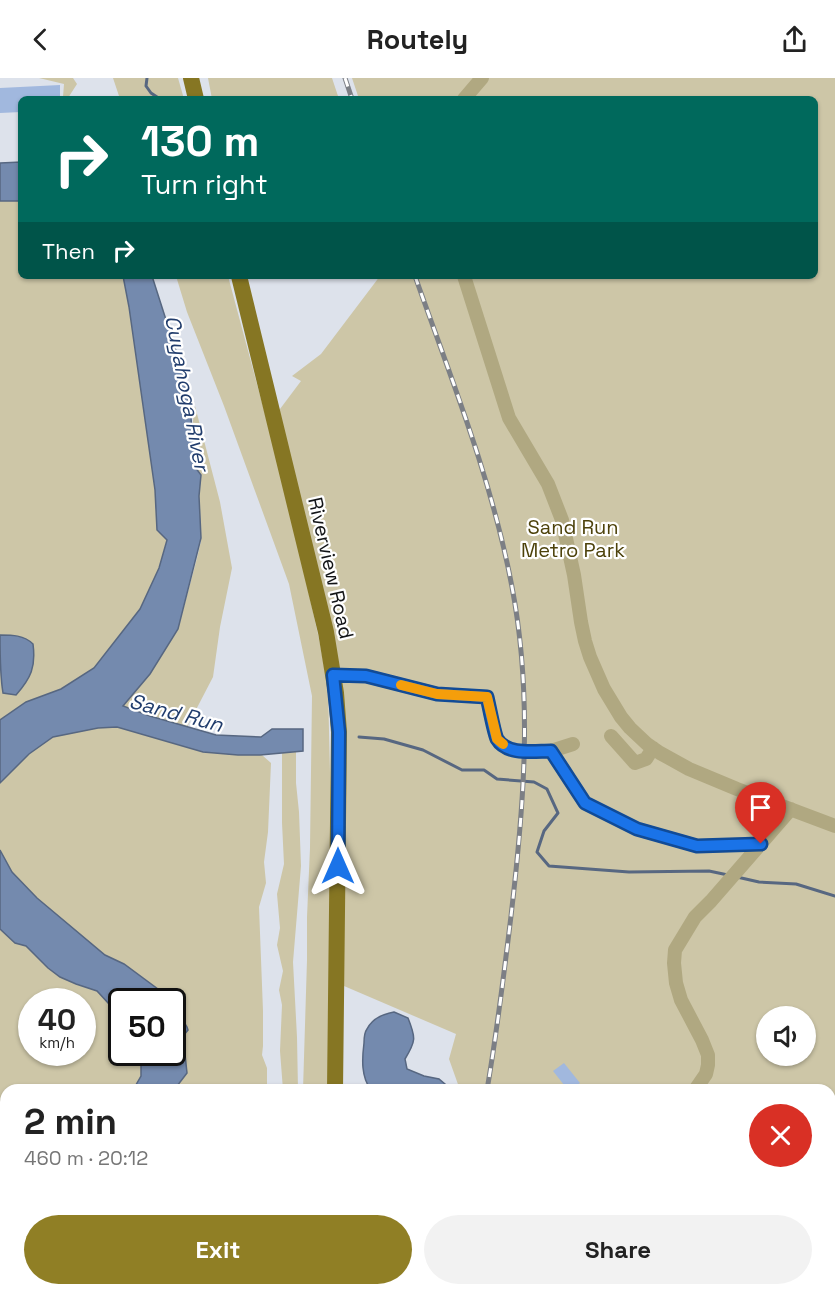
<!DOCTYPE html>
<meta charset="utf-8">
<style>
body{margin:0;font-family:"Space Grotesk",sans-serif;background:#f2f2f2;color:#222;height:100vh;display:flex;flex-direction:column;font-size:22px;white-space:nowrap}
*{box-sizing:border-box;margin:0}
p{font-size:20px;color:#767676}
.icon{flex:none;width:33px;height:33px;fill:none;stroke:currentColor;stroke-width:2;stroke-linecap:round;stroke-linejoin:round}
.map{position:relative;flex:1;overflow:hidden}
.sheet{position:absolute;left:0px;top:1006px;width:836px;height:212px;display:flex;flex-direction:column;background:#fff;border-radius:18px 18px 0 0;box-shadow:0 2px 4px #0004}
.sheet>*{flex:none}
.top-card{position:absolute;left:18px;top:18px;width:800px;height:183px;border-radius:9px;box-shadow:0 2px 4px #0004;background:#00695c;color:#fff;overflow:hidden}
.controls{position:absolute;left:756px;top:928px;display:grid;gap:12px}
.controls a{display:grid;place-items:center;width:60px;height:60px;border-radius:50%;background:#fff;box-shadow:0 2px 4px #0004;font-size:30px}
.speed{position:absolute;left:18px;top:910px;display:flex;gap:12px;font-size:30px;font-weight:700;text-align:center}
.speed>*{display:grid;place-content:center;width:78px;height:78px;border-radius:50%;background:#fff;box-shadow:0 2px 4px #0004;line-height:1}
.speed small{font-size:15px;font-weight:400}
.speed .limit{border:3px solid #111;border-radius:9px;background:#fff;color:#111}
.pin{position:absolute;display:grid;place-items:center;width:51px;height:51px;color:#fff;margin:-62px -26px;border-radius:50% 50% 50% 0;rotate:-45deg;box-shadow:0 0 6px #0007}
.pin .icon{rotate:45deg}
.me{position:absolute;width:66px;margin:-33px;rotate:0deg;stroke-linejoin:round;filter:drop-shadow(0 0 4px #0008)}
.turn{display:flex;align-items:center;gap:21px;height:126px;padding:0 24px;font-size:27px}
.turn .icon{width:78px;height:78px;stroke-width:2.5}
.turn b{display:block;font-size:42px;line-height:51px}
.then{display:flex;align-items:center;height:57px;padding:0 24px;background:#0003;gap:12px;font-size:22px}
.round{display:grid;place-items:center;flex:none;width:63px;height:63px;border-radius:32px;background:#f2f2f2}
.head{display:flex;align-items:center;justify-content:space-between;height:102px;padding:0 24px}
h1{font-size:36px;font-weight:700;line-height:45px}
.primary-button{display:flex;gap:12px;margin-top:auto;padding:12px 24px}
.primary-button a{flex:1;height:69px;border-radius:36px;background:#907f25;color:#fff;font-size:24px;font-weight:700;line-height:69px;text-align:center}
.primary-button a+a{background:#f2f2f2;color:#222}
header{display:flex;justify-content:space-between;align-items:center;height:78px;padding:0 24px;background:#fff;font-size:27px;font-weight:700}
.map>svg:first-child{display:block}
.green{fill:#cdc6a7;fill-rule:evenodd}
.water{fill:#748aae;stroke:#576781;stroke-width:1.5}
.lines{fill:none;stroke-linecap:round;stroke-linejoin:round}
.stream{stroke:#576781;stroke-width:3}
.building{fill:#a1b8de}
.minor{stroke:#b0a881;stroke-width:14}
.major{stroke:#867623;stroke-width:16}
.rail-casing{stroke:#7c7f85;stroke-width:5}
.rail{stroke:#fff;stroke-width:3;stroke-dasharray:9;stroke-linecap:butt}
.route-casing{stroke:#114b97;stroke-width:15}
.route{stroke:#1a73e8;stroke-width:10}
.slow{stroke:#f59e0b;stroke-width:10}
.labels{text-anchor:middle;stroke-width:4.5;stroke-linejoin:round;paint-order:stroke}
.park-label{font-size:20px;fill:#4d420b;stroke:#fff}
.street-label{font-size:20px;fill:#121417;stroke:#fff}
.water-label{font-size:21px;font-style:italic;fill:#203c6c;stroke:#fff}
</style>
<header><svg class="icon" aria-label="back" viewBox="0 0 24 24"><path d="M15 5l-7 7 7 7"/></svg>Routely<svg class="icon" aria-label="share" viewBox="0 0 24 24"><path d="M12 15V3M7 8l5-5 5 5M5 13v7h14v-7"/></svg></header>
<div class="map">
<svg width="835" height="1217" viewBox="0 0 835 1217">
<rect width="100%" height="100%" fill="#dde2eb"/>
<path class="green" d="M39,0h34l4,6 -9,14 -5,-1 1,-13z
M113,0h65l6,21h-64z
M208,0h124l7,21h-127z
M352,0h483v1217l-406,-1 2,-4h399v-200h-370l-11,-31 7,-25 -119,-51 2,-251 -65,-315 27,-36 -9,-5 29,-22 59,-78h434v-177h-455zM766,939h40v39h-40z
M0,123h21v75h102l6,31 26,183 2,40 10,9 -8,29 -19,41 -46,59 -33,21 -35,13 -26,18z
M176,198h52l60,224 31,139 9,49 3,127v275h-28l4,-130v-43l3,-69 2,-152 -23,-112 -65,-178 -37,-94z
M195,328l25,96 12,66 -12,59 -7,50 -26,50 -64,-21 27,-32 28,-45 19,-71 4,-17 -2,-45 2,-21 -6,-7 -3,-39z
M117,649l86,25 35,3h24l9,8 -3,69 -4,30 2,21 -7,24 4,104v35l-1,9 5,13v22h-93l13,-17 -4,-37 5,-6 -1,-3 -14,-23 -1,-2h-1l-5,-7 -42,-31 -19,-9 -68,-57 -25,-26 -12,-22v-67l1,-3 28,-26 24,-17 45,-9z
M296,674v31l3,29 2,54 -8,96 4,75 1,53h-15l-3,-39 2,-46 -3,-15 4,-19 -6,-26 3,-17 -3,-34 7,-30 -2,-41v-70z
M0,851l15,14 11,3 22,22 28,16 21,7 24,26 1,36h19v23l-8,14h-127v200h96v5h-102zM32,924h50v51h-50z
M144,1212h109l-1,5h-106z"/>
<path class="water" d="M21,84v39h-21v-38z
M123,198h29l32,100 7,42 4,49 6,8 -2,21 2,42 -23,91 -28,45 -27,32 27,10 66,19 45,2 11,-8h31v22l-43,4h-22l-35,-3 -86,-25 -19,1 -45,9 -24,17 -29,29v-63l26,-18 35,-13 33,-21 46,-59 19,-41 8,-28 -10,-10 -2,-40 -26,-183z
M0,557c12,0 24,0 33,9 3,23 -2,34 -17,51l-13,-2c-3,-18 -3,-39 -3,-58z
M0,772l12,22 25,26 68,57 19,9 42,31 5,7h-49l-1,15 -24,-26 -21,-7 -16,-7 -12,-9 -22,-22 -11,-3 -15,-14z
M173,926l14,23 1,3 -5,6 4,37 -13,17h-41l8,-14v-23h31z
M394,934l14,6c8,20 8,23 -3,41l2,10 17,7 15,3 13,11h-81c-10,-13 -9,-31 -7,-47 0,-4 0,-10 3,-14 5,-10 16,-15 27,-17z"/>
<g class="lines">
<path class="stream" d="M147,0l-1,8 5,7 9,6
M359,659l25,2 39,11 39,20h22l13,9 37,3 13,7 11,24 -14,18 -7,21 12,14 80,6 80,-1 19,4
M737,799l22,5 37,2 39,12"/>
</g>
<path class="building" d="M60,7v14h-39v13l-21,1v-25z
M564,985l16,20 -10,7h-2l-15,-19z"/>
<g class="lines">
<path class="minor" d="M464,21l18,-21
M464,198l45,142 39,66 14,36 12,55 7,47 4,19 5,16 14,32 17,28 9,11 17,16 13,9 29,16 48,20 98,37
M333,597l33,1 71,18 50,3c2,8 7,36 10,42 10,17 38,12 54,12l34,52 52,26 60,17 64,-2
M611,658l24,27 11,-4 7,-11
M551,673l22,-7
M695,1012l11,-16 2,-9v-10l-6,-15 -21,-40 -5,-17 -2,-20 1,-13 20,-33 16,-16 80,-92
M330,1217l3,-5"/>
<path class="major" d="M191,0l5,21
M239,198l87,356 10,61 3,39 -4,358
M405,1212l5,5"/>
<g class="rail-casing">
<path id="rail" d="M345,0l7,21
M415,198c36,102 77,204 97,311 21,110 12,218 -1,329 -7,58 -14,116 -24,174
M429,1217l2,-5"/>
</g>
<use href="#rail" class="rail"/>
</g>
<g class="lines">
<g class="route-casing">
<path id="route" d="M338,788l1,-134 -6,-57 33,1 71,18 50,3c2,8 7,36 10,42 10,17 38,12 54,12l34,52 52,26 60,17 64,-2"/>
</g>
<use href="#route" class="route"/>
<path class="slow" d="M401,607l36,9 50,3 10,42 6,5"/>
</g>
<g class="labels">
<g class="park-label">
<text x="573" y="456">Sand Run<tspan x="573" dy="23">Metro Park</tspan></text>
</g>
<g class="street-label">
<text transform="translate(331 490) rotate(77)" y="7">Riverview Road</text>
</g>
<g class="water-label">
<text transform="translate(187 315) rotate(79)" y="7">Cuyahoga River</text>
<text transform="translate(176 635) rotate(15)" y="7">Sand Run</text>
</g>
</g>
</svg>
<div class="controls">
<a><svg class="icon" aria-label="sound" viewBox="0 0 24 24"><path d="M4 9h4l5-4v14l-5-4H4zM17 9q2 3 0 6"/></svg></a>
</div>
<div class="speed"><div>40<small>km/h</small></div><div class="limit">50</div></div>
<div class="pin" style="left:761px;top:766px;background:#d93025"><svg class="icon" aria-label="arrive" viewBox="0 0 24 24"><path d="M6 21V4h12l-3 4 3 4H6"/></svg></div>
<svg class="me" style="left:338px;top:788px" viewBox="-20 -20 40 40"><path d="M0-17L14 15 0 8-14 15z" fill="#1a73e8" stroke="#fff" stroke-width="4"/></svg>
<div class="top-card">
<div class="turn"><svg class="icon" aria-label="right" viewBox="0 0 24 24"><path d="M7 20v-9h11M14 6l5 5-5 5"/></svg><div><b>130 m</b>Turn right</div></div>
<div class="then">Then<svg class="icon" aria-label="right" viewBox="0 0 24 24"><path d="M7 20v-9h11M14 6l5 5-5 5"/></svg></div>
</div>
<section class="sheet">
<div class="head"><div><h1>2 min</h1><p>460 m · 20:12</p></div><a class="round" style="background:#d93025;color:#fff"><svg class="icon" aria-label="close" viewBox="0 0 24 24"><path d="M6 6l12 12M18 6L6 18"/></svg></a></div>
<div class="primary-button"><a>Exit</a><a>Share</a></div>
</section>
</div>
